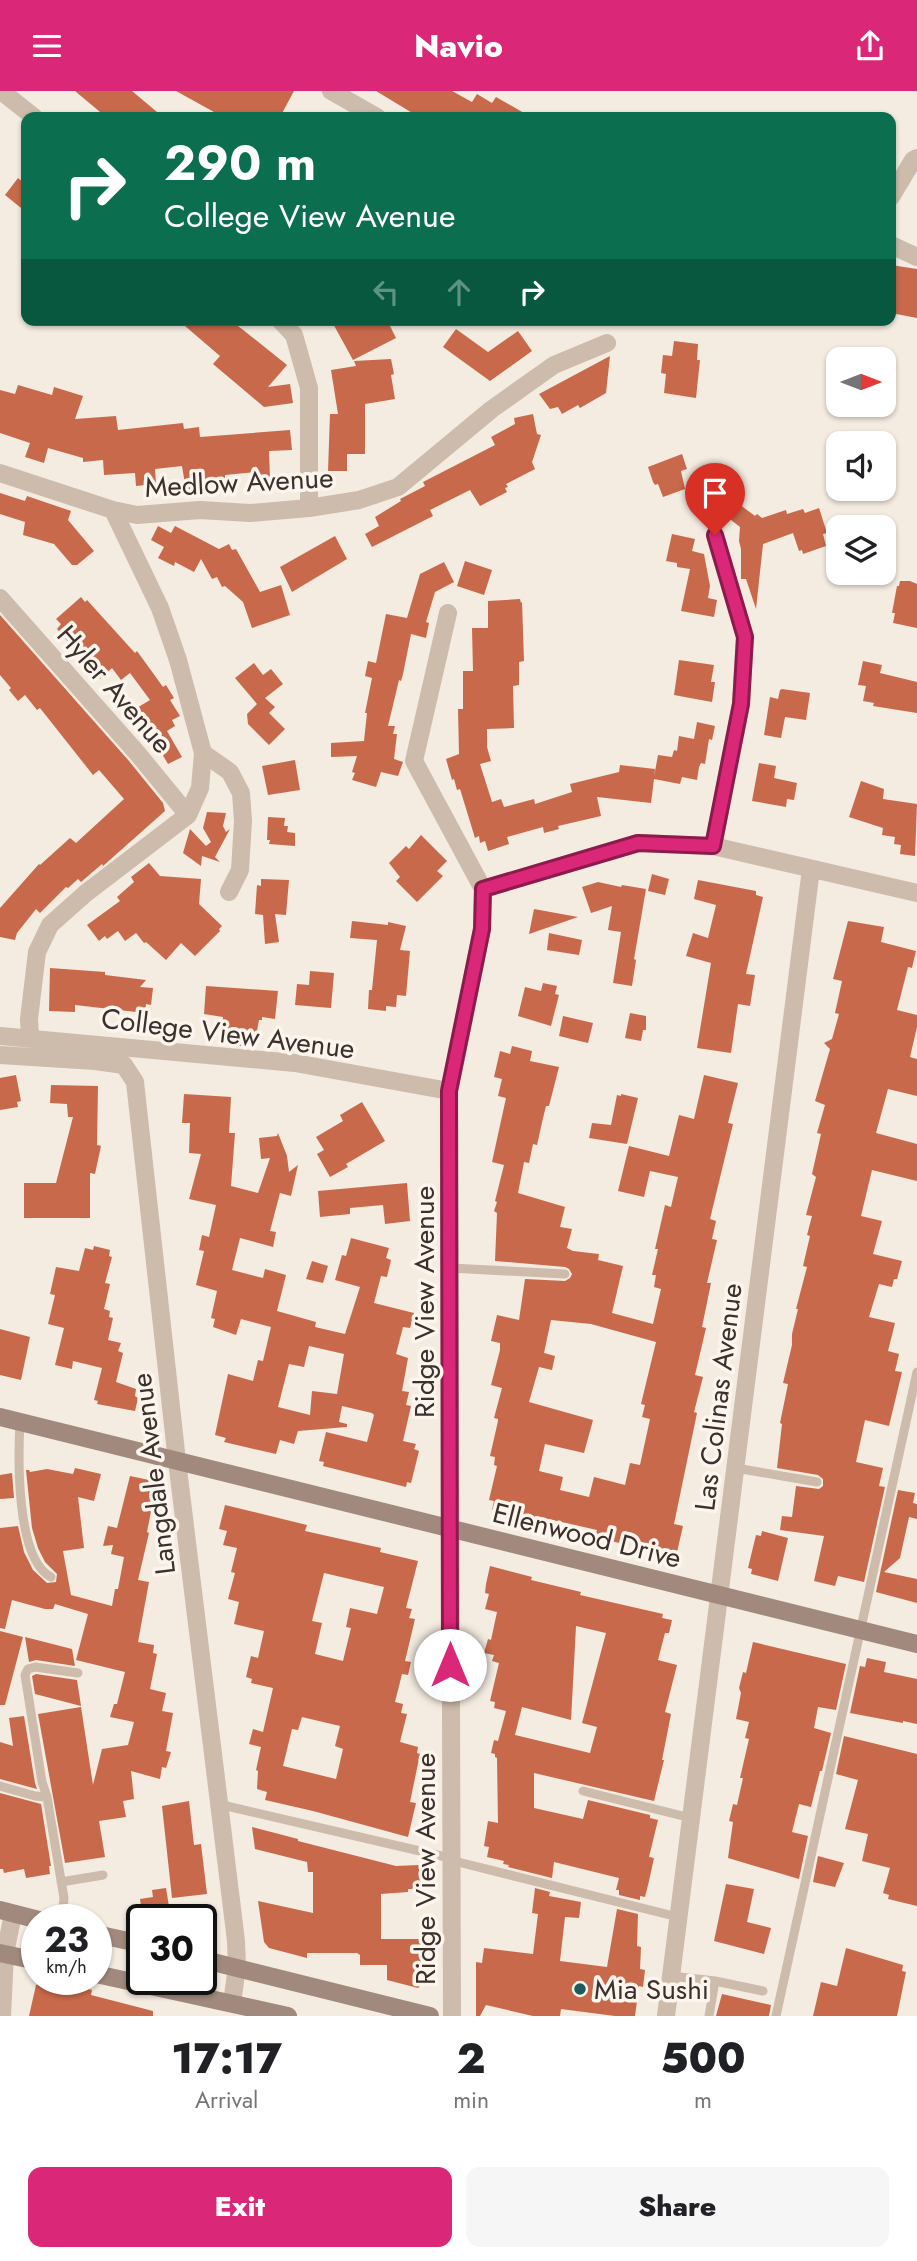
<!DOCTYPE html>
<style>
body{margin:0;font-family:Jost,sans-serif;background:#f6f6f6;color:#202124;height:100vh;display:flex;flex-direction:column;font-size:26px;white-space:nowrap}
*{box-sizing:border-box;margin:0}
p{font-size:23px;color:#757577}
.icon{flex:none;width:38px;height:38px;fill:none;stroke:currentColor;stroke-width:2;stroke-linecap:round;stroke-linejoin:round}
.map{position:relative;height:1925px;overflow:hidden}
.panel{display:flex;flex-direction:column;background:#fff;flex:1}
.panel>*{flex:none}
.hud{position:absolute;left:21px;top:21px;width:875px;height:214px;border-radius:14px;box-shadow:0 2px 5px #0004;background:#0b6e4f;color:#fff;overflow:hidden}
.needle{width:46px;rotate:90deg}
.controls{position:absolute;left:826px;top:256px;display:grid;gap:14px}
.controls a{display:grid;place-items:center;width:70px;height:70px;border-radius:14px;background:#fff;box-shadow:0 2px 5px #0004;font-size:35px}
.speed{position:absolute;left:21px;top:1813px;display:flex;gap:14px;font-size:35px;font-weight:700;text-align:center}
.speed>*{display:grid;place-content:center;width:91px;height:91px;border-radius:50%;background:#fff;box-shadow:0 2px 5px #0004;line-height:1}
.speed small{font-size:18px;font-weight:400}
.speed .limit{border:4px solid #111;border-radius:10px;background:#fff;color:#111}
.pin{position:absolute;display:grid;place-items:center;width:60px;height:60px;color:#fff;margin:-72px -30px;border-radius:50% 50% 50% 0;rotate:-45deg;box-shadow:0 0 7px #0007}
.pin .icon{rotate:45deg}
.me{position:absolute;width:77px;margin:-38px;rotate:0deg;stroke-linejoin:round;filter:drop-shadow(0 0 5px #0008)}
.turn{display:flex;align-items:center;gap:24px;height:147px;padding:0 28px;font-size:32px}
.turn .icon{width:91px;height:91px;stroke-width:2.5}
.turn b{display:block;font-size:49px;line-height:60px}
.lanes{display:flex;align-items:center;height:66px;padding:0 28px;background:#0003;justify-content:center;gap:35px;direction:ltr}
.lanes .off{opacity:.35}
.eta{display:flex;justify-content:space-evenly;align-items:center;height:119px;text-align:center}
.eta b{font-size:42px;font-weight:800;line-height:49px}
.primary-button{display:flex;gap:14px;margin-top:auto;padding:14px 28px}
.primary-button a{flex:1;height:80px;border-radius:14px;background:#db2777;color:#fff;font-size:28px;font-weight:800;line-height:80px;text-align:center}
.primary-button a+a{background:#f6f6f6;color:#202124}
header{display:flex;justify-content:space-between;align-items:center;height:91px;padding:0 28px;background:#db2777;color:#fff;font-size:32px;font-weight:800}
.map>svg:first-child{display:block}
.building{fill:#c8694b;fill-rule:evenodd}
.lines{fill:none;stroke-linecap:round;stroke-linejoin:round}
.lane{stroke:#cdbbac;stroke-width:9}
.street{stroke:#cdbbac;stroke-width:18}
.secondary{stroke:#a18a7d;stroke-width:18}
.route-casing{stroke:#8e194d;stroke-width:18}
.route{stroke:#db2777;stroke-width:12}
.poi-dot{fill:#1f5a5e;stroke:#fbf5ee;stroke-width:2.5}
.labels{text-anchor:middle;stroke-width:7;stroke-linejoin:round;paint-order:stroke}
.street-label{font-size:28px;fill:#3b302b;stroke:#fbf5ee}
.poi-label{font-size:28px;fill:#3b302b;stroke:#fbf5ee;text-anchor:start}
</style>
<header><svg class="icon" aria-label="menu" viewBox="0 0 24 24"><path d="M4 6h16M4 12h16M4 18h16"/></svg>Navio<svg class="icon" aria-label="share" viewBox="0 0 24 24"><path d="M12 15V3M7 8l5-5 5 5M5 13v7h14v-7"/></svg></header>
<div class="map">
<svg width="917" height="1925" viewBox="0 0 917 1925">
<rect width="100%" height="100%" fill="#f4ebe1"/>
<path class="building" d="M75,0h57l31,26h-57z
M176,0h118l-14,26h-57z
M376,0h76l20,11 5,-8 15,9 4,-6 35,20h-112z
M18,87l8,7v27l-21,-17z
M891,174l26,4v49l-26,-5z
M178,229h51l13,9 45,36 -19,22 22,-3 3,19 -29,4 -51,-43 7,-8z
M331,229h56l9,18 -43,22z
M456,238l32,23 30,-21 14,20 -42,30 -47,-34z
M674,250l24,3 -1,16h3l-4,38 -32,-5 2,-19 -5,-1 2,-18 9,1z
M610,265l-4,37 -26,15 -2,-3 -16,9 -4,-7 -8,2 -11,-15z
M391,268l3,15 -3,1 4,24 -30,5v50h-18v17h-19l2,-57h8l-7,-44 25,-4 -2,-5z
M18,294l34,10 2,-8 29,9 -8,23 41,-3 2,14 65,-7 1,6 15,-2 1,10 90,-7 2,20 -23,1 1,28 -14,1v-8l-31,3v6l-20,3v4l-19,2 -4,-24 -27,3 1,15 -20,2 -1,-13 -31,2 -1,-15 -20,2v-4l-35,-10 -4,15 -19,-6 5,-14 -30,-10v-43l15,4z
M533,323l4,20 4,1 -9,27 3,7 -29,15 2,3 -3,1 2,4 -27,14 -10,-16 -40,20 3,6 -61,31 -7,-13 14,-8 -4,-9 26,-16 -1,-2 25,-13 -2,-4 72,-37 -4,-8 24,-13 -1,-6z
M682,363l5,15 -6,2 4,18 -22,8 -5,-13 -3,1 -2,-3 -5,-15z
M0,402l25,8 2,-5 44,15 -3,9 26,31 -17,14h-5l-18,-21 -31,-9 2,-13 -25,-8z
M731,407l24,18 2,-2 5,4 24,-8 1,4 16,-5 2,4 14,-5 8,25 -4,1 3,12 -23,8 -1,-4 -3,1 -6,-18 -30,11 -7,65 -10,-30h-5v-30l-2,-8 1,-14 -19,-15z
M158,435l13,7 4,-7 44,23 10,-5 3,6 4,-1 24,43 21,-7 9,30 -38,13 -9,-26 -18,-16 -3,1 -5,-10 -5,2 -11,-20 -7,13 -19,-10 -1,4 -16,-8 6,-11 -13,-7z
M672,443l23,5 -3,12 12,3 6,32 -2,12 9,2 -3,17 -33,-6 9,-42 -13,-2v-4l-11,-2z
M335,445l12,23 -55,33 -12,-25z
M465,470l27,9 -8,25 -27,-9z
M444,471l10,20 -19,10 -9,30 3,1 -3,15 -15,-4 -8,40 -2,7 -2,-1 -11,46h7l-2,8h4l-3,25 9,3 -5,14 -17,-4 -5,15 -24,-7 3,-7 -3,-1 5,-16 -26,1v-14l33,-2 3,-28h-2l7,-35 -7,-2 3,-15 8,2 10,-49 21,4 13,-44z
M900,490h10l7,3v44l-24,-5 2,-10h-3l5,-27h2z
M81,506l4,5 2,-2 48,53 2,-2 26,36 3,-2 8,13 -4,2 10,16 -8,4 3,6 -8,5 15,26 -14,7 -10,-17 -2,1 -21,-39 15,-9 -20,-27 -9,7 -9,-12 -12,11 -43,-50 4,-5 -5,-5z
M520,508l1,4 1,-1 2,59 -5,1v23l-6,1 1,42 -27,1v18l4,14 -11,3 12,38 9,-3 3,8 30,-8 1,5 37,-12 -2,-8 49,-12 1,-7 35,4 -1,8 4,-22 14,2 2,-7 3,1 2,-15 15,3 3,-17 18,4 -3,14 -3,-1 -4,25 -4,-1 -2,4 -2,13 -15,-3 -2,7 -26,-5 -3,24 -54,-6 4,19 -43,10 1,3 -15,4 -1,-6 -36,10 2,7 -21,7 -3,-10 -5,2 -1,-7 -4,2 -15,-49 -3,1 -3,-11 -2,1 -6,-21 13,-5 -1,-45h5v-38h10l-1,-43h16v-27z
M0,524l129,146 34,42 2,8 -62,55 -1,-2 -21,18 -3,-3 -10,9 -2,-1 -26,26 -4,-4 -19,24 -2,7 -15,-3v-29l39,-44 1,1 30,-27 6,5 48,-44 -25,-29 -6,5 -53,-67 -3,2 -12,-15 -7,6 -9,-11 2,-2 -11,-13z
M679,569l35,5 -3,17h4l-3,20 -38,-7z
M863,570l19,4 -2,8 37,9v31l-44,-7 1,-3 -11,-2 3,-15 -8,-1z
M254,572l9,12 8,-6 12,15 -18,14 10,9 -6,6 16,16 -16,16 -21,-21 -1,-10 10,-10 -22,-26z
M782,598l28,4 -4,27 -21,-3 -4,21 -17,-3 6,-38 8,2 2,-9z
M295,669l5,30 -32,5 -6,-29z
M759,672l17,3 -2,12 23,5 -3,17 -7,-1 -1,8 -34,-6z
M861,690l23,8 -1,10 34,5 -2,52 -15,-2 1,-9 -7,-1 1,-7 -13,-2 1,-7 -34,-11z
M207,721l19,1 -3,13 3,6 4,-3 -15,28 5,5 -18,-6 -1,10 -18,-13 7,-24 16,17 5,-4 -8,-14z
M268,726l17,1 -1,8h4l-1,6 8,1v13l-26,-2 1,-4h-3z
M421,744l26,26 -10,10 6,5 -26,26 -21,-21 4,-4 -11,-14 17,-17 3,3z
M149,772l11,13 41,3 -2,25 23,22 -3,3 1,2 -25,25 -14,-13 -15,17 -20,-18 -2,1 -8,-10 -11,8 -7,-10 -11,8 -2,-3 -6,5 -12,-16 33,-24 -3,-4 17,-15 -3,-5z
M652,783l17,5 -4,16 -17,-4z
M261,788l28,1 -3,35 -11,-1 4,28 -14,2 -2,-29 -8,-1 2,-29 4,1z
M698,789l58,11v4l7,2 -17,77 9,1 -5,31 -12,-2 -7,49 -34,-5 14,-85 -25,-7 7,-23 15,5 8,-33 -22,-6z
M598,791l23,5 1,-2 24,4 -12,70 2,1 -4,26 -19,-3 8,-51 -13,-2 4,-24 -21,7 -9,-26z
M534,818l44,8 -49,17z
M352,830l36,4v-3l18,4 -6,24 10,1 -4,45 -9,-1 -1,12 -10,-1v5l-18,-2 1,-19h3l5,-50 -27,-2z
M848,830l36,6 -3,15 35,9 -4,17 -4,-1 -11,43 20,5v12l-7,30 7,2v37l-29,-7 -12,44 41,11v37l-45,-11 -11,46 21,5 -9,33 29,7 -5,18h-3l-2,8 -13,-3 -10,33 26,6 -7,28 11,3 -4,17 7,1 -13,54 -24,-6 -9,42 27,6 -4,18 6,1 -21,95 -26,-6 -3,10 -21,-5 10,-45 -44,-6 2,-14 10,1 4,-31 23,3 4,-3v-7l-5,-4 -41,-7 5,-44 -2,-1 8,-39 -5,-1 9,-38v-11l6,-25h-2l11,-42 -4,-1 7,-30 -3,-1 5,-19 -6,-1 10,-38 -4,-3 9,-40 -4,-1 8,-28 -10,-4 15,-52 -6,-6 8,-4 7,-25 -4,-1 7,-32 -9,-2z
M549,842l33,7 -3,15 -32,-5z
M50,877l55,4v3l41,5 -6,7 13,1 -2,17 -5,-1 -1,9 -70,-8v7l-26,-1z
M310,880l24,2 -3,35 -36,-3 2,-21 12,1z
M543,892l14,3 -2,8 4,1 -8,31 -33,-10 7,-29 16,4z
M206,895l72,5 -3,28 -13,-2v3h-3l-5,27 -33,-3 2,-27 -19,-3z
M630,922l16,3v14h-3l-2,11 -16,-3z
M563,925l30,7 -5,20 -29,-7z
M512,955l20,5 -2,10 29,6 -10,39h-3l-3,12 -6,27 -4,-1 -4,19 -5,-1 -6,31 47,14 -5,20 12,2 -5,19 6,3 26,3 -1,6 25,6 -11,47 41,11 8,-35 -7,-2 2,-12h-4l6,-26h-3l10,-44 6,2 7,-30 -28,-6 -6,26 -26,-6 11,-45 40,10 10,-41 15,4 10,-44 34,8 -10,40 5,1 -23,95 6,2 -4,18 5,1 -10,43h4l-9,44 4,1 -11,47 8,2 -9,35 3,1 -23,111 9,2 -6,26 -52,-13 -1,5 -22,-5 1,-3 -7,-2 1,-4 -62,-14 -1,3 -42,-9 2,-9 -5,-1 8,-34 -3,-1 1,-8 -5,-1 8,-35v-2l-4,-1 8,-30 -11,-3 9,-35v-7l-9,-2 6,-26 22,5 6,-41 40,2 5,-3 2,-4 -3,-5 -4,-2 -70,-6 2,-48 -3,-2 3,-9 -2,-1 9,-36 -12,-3 14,-64 -8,-2 4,-17 -8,-2 6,-26 10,3zM551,1229l40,4 65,18 -15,62 4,1 -3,12 8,2 -10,46 -10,-2 -5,22 -31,-8 -5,20 -29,-7 3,-13 -24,-6 6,-27 39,9 9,-33 -64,-18 10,-35 13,3 3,-14 -11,-3z
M16,984l5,26 -4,1 1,5 -18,3v-32z
M51,994l47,1 -1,59 4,1 -6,28 -5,-1v45h-66v-35h32l17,-66h-5l-1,-13 -17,-1z
M184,1003l47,3 -2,36h6l-4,53 27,7 12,-35 -9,1 -2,-21 18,-2 1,-3 9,23 2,16 9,-7 -7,31 -11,-3 -10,38 6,1 -3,15 -33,-9 -8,32 31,8 2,-9 21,6 -9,36 39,11 -1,5 30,7 15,-47 -25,-7 7,-25 4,1 5,-18 38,10 -3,10 5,2 -4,17 -6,-1 -7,27 40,10 -4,15 -7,-1 -7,27 12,4 -6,33 7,1 -3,13 5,1 -8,35 13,3 -2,5 5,2 -8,32 -4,-1 -1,5 -83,-21 1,-4 -5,-1 7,-29 41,10 7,-27 -2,-2 -30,-7 -3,16 8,2v3l-49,4 -4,13 -14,-4 -4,14 -52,-12 2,-4 -11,-3 13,-61 25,7 5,-21 5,1 8,-34 -30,-8 -5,16 -23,-8 2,-8 -4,-1 6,-27 -21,-6 8,-34 -5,-1 3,-15 7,2 7,-32 -27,-6 12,-45 -12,-1 1,-30h-8zM309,1255l35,8 -7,40 -25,-3 -2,24 -32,-8 11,-43 15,3z
M621,1003l17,4 -11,46 -38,-6 3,-15 19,2 6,-30 4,1z
M362,1011l23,39 -39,23 2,3 -18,10 -13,-23 7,-4 -8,-13 27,-16 -3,-6z
M407,1092l3,38 -25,3 -2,-19 -33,3v6l-30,3 -2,-26z
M94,1155l16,4 -1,6 3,1 -7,26 5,1 -6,25 6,2 -1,6 4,1 -5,22 13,3 -3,8 5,2 -7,29 20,7 -1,7 3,2 -3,13 -38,-7 1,-3 -4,-1 8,-32 -29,-7 -1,8 -17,-4 9,-37 -16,-4 7,-29 -5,-1 6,-27 23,4 6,-23 8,2z
M312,1170l16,5 -5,17 -17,-4z
M0,1238l30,8 -9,43 -21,-5z
M75,1377l26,6 -7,27 -16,-4 6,51 -21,3 8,44 41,11 3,-17h3l6,-32 -13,-3 2,-9 -10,1 5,-20 9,2 13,-52 19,4 7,6 -9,46 2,1 -11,47 11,2 -11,60 16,3 -1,8 4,1 -7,35 16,4 -4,18 11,2 -7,38 5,1 -5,16 -4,-1 -2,12 -29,-8 3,28 -11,2 3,16 -27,4 6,36 -40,6 -27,-149 43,-7 12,78 9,-36 26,-4 6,-23 -24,-5 4,-13h3l8,-32 -49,-12 12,-46 -33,-10 -2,5h-8l-33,-9 -7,29 -5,-1v-100l18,-2 6,26 9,18 14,13 9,-1 1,-8 -12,-12 -7,-14 -6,-20 -6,-58h3l1,2 17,-3 26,5z
M12,1382l2,25 -14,1v-24z
M898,1399l17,3 -2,10 4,1v15l-8,-2 -9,41 -16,14 33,7v24l-41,-11z
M225,1414l82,20 -2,6 76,17 -1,4 38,9 -12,47 6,1 -3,9 6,1 -10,42 6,1 -3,13 -6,-1 -7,28 8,2 -2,9 6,1 -7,28 18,5 -1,6 3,1 -10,48 6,1 -8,34 -95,-26 -48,-11 2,-8 -10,-3 1,-18 -2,-1 5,-23 -12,-3 4,-15 10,3 10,-44 -22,-5 1,-4 -6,-2 5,-21 7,2 6,-27 -30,-7 5,-22 -11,-3 7,-26 -4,-1 6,-24 -14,-3 4,-14 -8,-2zM324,1482l60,14 -7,27 -27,-6 -4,19 5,1 -8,33 -28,-7 7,-31 -10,-2zM302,1626l38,9 -5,20 8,3 -7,30 -53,-13 9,-37 6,1z
M762,1440l26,7 -10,43 -27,-7 1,-5 -4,-1 8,-33 5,1z
M490,1475l42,11 -1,3 50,12 -1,3 83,19 -1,4 10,2 -3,13h-4l-7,27 19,5 -12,47 6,2 -9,46h2l-10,41 -120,-28v35l49,11 5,-19 62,15v3l8,2 -9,37 5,1 -5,23 -4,16 -5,-1v4l-21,-5v-5h-3l3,-12 -65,-16 -2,16 -44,-11 1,-2 -6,-1 1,-3 -17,-4 2,-10 -5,-1 4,-25 10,2 -1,-65 -2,-1v-3l-4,-1 3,-13 4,1 8,-30 -12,-3 1,-6 -5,-1 9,-38 -7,-2 2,-6 -10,-2 4,-14 3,1 6,-28 -12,-3 4,-15 -4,-1 1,-9zM576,1535l30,7 -24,90 15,4 -7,26 -75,-18 7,-28 49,13z
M0,1540l23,6 -18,68h-5z
M25,1546l47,12 3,17 -39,-6 -7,2z
M753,1551l93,22 -10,46 -18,-3 -4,21 17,5 -9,38h-2l-9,36 -12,-3 -7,28 16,4 -9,43 -71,-21 5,-36 -4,-1 4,-17 4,1 6,-27h-3l9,-39 -4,-1 4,-16 -13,-3 5,-26 -2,-5 4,-16 3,1z
M867,1567l19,4 -2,10 33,7v45l-14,-3v2l-53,-10 10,-47 5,1z
M36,1583l41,6 4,26 -46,-12 -3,-18z
M24,1625l11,67 2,6 -37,-10v-37l13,4 -4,-28z
M844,1645l73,18v152l-29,-7 1,-4 -6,-2 7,-25 -28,-7 6,-27 -23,-5 13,-49 -22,-6z
M0,1702l41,11 10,62h-2l1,8 -24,4 -2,-9 -20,4 -1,-4h-3z
M189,1710l5,44 7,-1 6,50 -35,4 -10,-92z
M252,1736l46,12v2l98,25 23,-1 1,24h-12v3l-27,2v45h45l1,40 -9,9 -31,-8v-15h-27v-10l-3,-2h-50v5l-38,-10 -5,-6 -6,-41 55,12v-41h-5l-1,-10 -52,-13z
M818,1765l26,7 -9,24 -22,-5z
M726,1793l28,5 -7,33 24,6 -7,26 -50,-13z
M166,1797l5,31 -29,-6 -2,-14 13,-2 -1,-7z
M535,1797l15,4 -1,4 32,6 -2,16 -14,-1 -5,44 47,6 10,-58 21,5 -1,32 4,1 -1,22 5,1 -2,17 -4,-1 -4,30h-20l-54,-7 -1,7h-27l-47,-11 -6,11h-4v-54l6,1 2,-15 49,6 5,-40 -6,-1z
M846,1857l57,17 -1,6 4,1 -9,44h-84l8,-34 16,4z
M58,1890l34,9 -1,5 62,16v5h-124l7,-31 5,-2 15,4z
M722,1903l49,11 -2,11h-53z"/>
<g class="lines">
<path class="lane" d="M450,1177l115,6
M20,1331c-2,36 -4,137 31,155
M736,1377l81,14
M0,1695l35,10 12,1
M583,1700l108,27
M218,1713l232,54
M450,1769l228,57
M61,1791l42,-7
M62,1829l2,-22 -17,-101 -5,-15 -17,-107 3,-6 7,-2 43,6
M671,1885l44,5 -6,35
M715,1890l48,10
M776,1925l141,-644"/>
<path class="street" d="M1,0l33,26
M331,0l46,26
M891,106l22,-37 4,-2
M891,154l26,12
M280,229l14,15 15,53v120
M0,382l113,37 24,5 63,-5 50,3 59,-5 50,-8 39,-13 94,-78 62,-44 53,-22
M0,507l138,156 50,61
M448,522l-34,148 69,128 -1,40 -33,162 3,925
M203,662l27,19 11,21 2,28 -3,49 -11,22
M713,755l28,-142 4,-67 -30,-101
M483,798l155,-46 75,3 204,47
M0,945l295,27 154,28
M30,946l-1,-18 8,-67 13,-27 36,-32 102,-78 12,-27 3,-35 -25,-93 -18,-52 -47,-98
M0,964l95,6 29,4 11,17 42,379 59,480 1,26 -5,36
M2,1925l3,-62 8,-40
M666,1925l145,-1147"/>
<path class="secondary" d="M0,1326l917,227
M0,1819l39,10
M96,1843l46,10
M0,1862l37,8
M201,1868l229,57
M96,1883l192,42"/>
</g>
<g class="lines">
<g class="route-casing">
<path id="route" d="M450,1574l-1,-574 33,-162 1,-40 155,-46 75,3 28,-142 4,-67 -30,-102"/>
</g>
<use href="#route" class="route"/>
</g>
<circle class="poi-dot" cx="580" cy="1898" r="7"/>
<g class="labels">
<g class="street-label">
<text transform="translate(239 391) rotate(-3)" y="10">Medlow Avenue</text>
<text transform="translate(115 598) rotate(49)" y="10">Hyler Avenue</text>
<text transform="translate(228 942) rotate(7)" y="10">College View Avenue</text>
<text transform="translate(424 1211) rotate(-90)" y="10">Ridge View Avenue</text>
<text transform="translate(718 1306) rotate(-83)" y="10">Las Colinas Avenue</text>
<text transform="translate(153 1383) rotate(-97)" y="10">Langdale Avenue</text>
<text transform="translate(587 1444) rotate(14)" y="10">Ellenwood Drive</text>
<text transform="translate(425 1778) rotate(-90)" y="10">Ridge View Avenue</text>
</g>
<g class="poi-label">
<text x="594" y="1908">Mia Sushi</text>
</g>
</g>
</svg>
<div class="controls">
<a><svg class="needle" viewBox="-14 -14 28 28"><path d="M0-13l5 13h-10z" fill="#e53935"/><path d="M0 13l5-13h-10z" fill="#757577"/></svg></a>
<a><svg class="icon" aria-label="sound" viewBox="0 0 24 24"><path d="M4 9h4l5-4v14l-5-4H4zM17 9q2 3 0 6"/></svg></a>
<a><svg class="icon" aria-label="layers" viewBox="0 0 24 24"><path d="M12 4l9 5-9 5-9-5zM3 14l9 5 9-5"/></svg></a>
</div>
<div class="speed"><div>23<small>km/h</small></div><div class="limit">30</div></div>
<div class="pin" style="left:715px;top:444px;background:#d93025"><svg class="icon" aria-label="arrive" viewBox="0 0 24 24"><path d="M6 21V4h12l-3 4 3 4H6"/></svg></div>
<svg class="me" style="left:450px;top:1574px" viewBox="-20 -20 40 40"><circle r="19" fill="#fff"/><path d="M0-13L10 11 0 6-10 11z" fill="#db2777"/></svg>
<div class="hud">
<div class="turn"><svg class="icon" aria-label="right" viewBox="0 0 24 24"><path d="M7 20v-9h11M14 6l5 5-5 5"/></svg><div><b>290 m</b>College View Avenue</div></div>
<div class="lanes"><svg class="icon off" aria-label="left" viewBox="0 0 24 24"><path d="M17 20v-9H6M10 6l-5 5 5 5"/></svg><svg class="icon off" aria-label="ahead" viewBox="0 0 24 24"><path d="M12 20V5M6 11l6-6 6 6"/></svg><svg class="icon" aria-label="right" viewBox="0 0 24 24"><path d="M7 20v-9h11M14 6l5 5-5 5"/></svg></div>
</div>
</div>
<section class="panel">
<div class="eta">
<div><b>17:17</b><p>Arrival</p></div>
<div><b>2</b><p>min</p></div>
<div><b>500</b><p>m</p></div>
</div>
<div class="primary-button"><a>Exit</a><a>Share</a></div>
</section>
